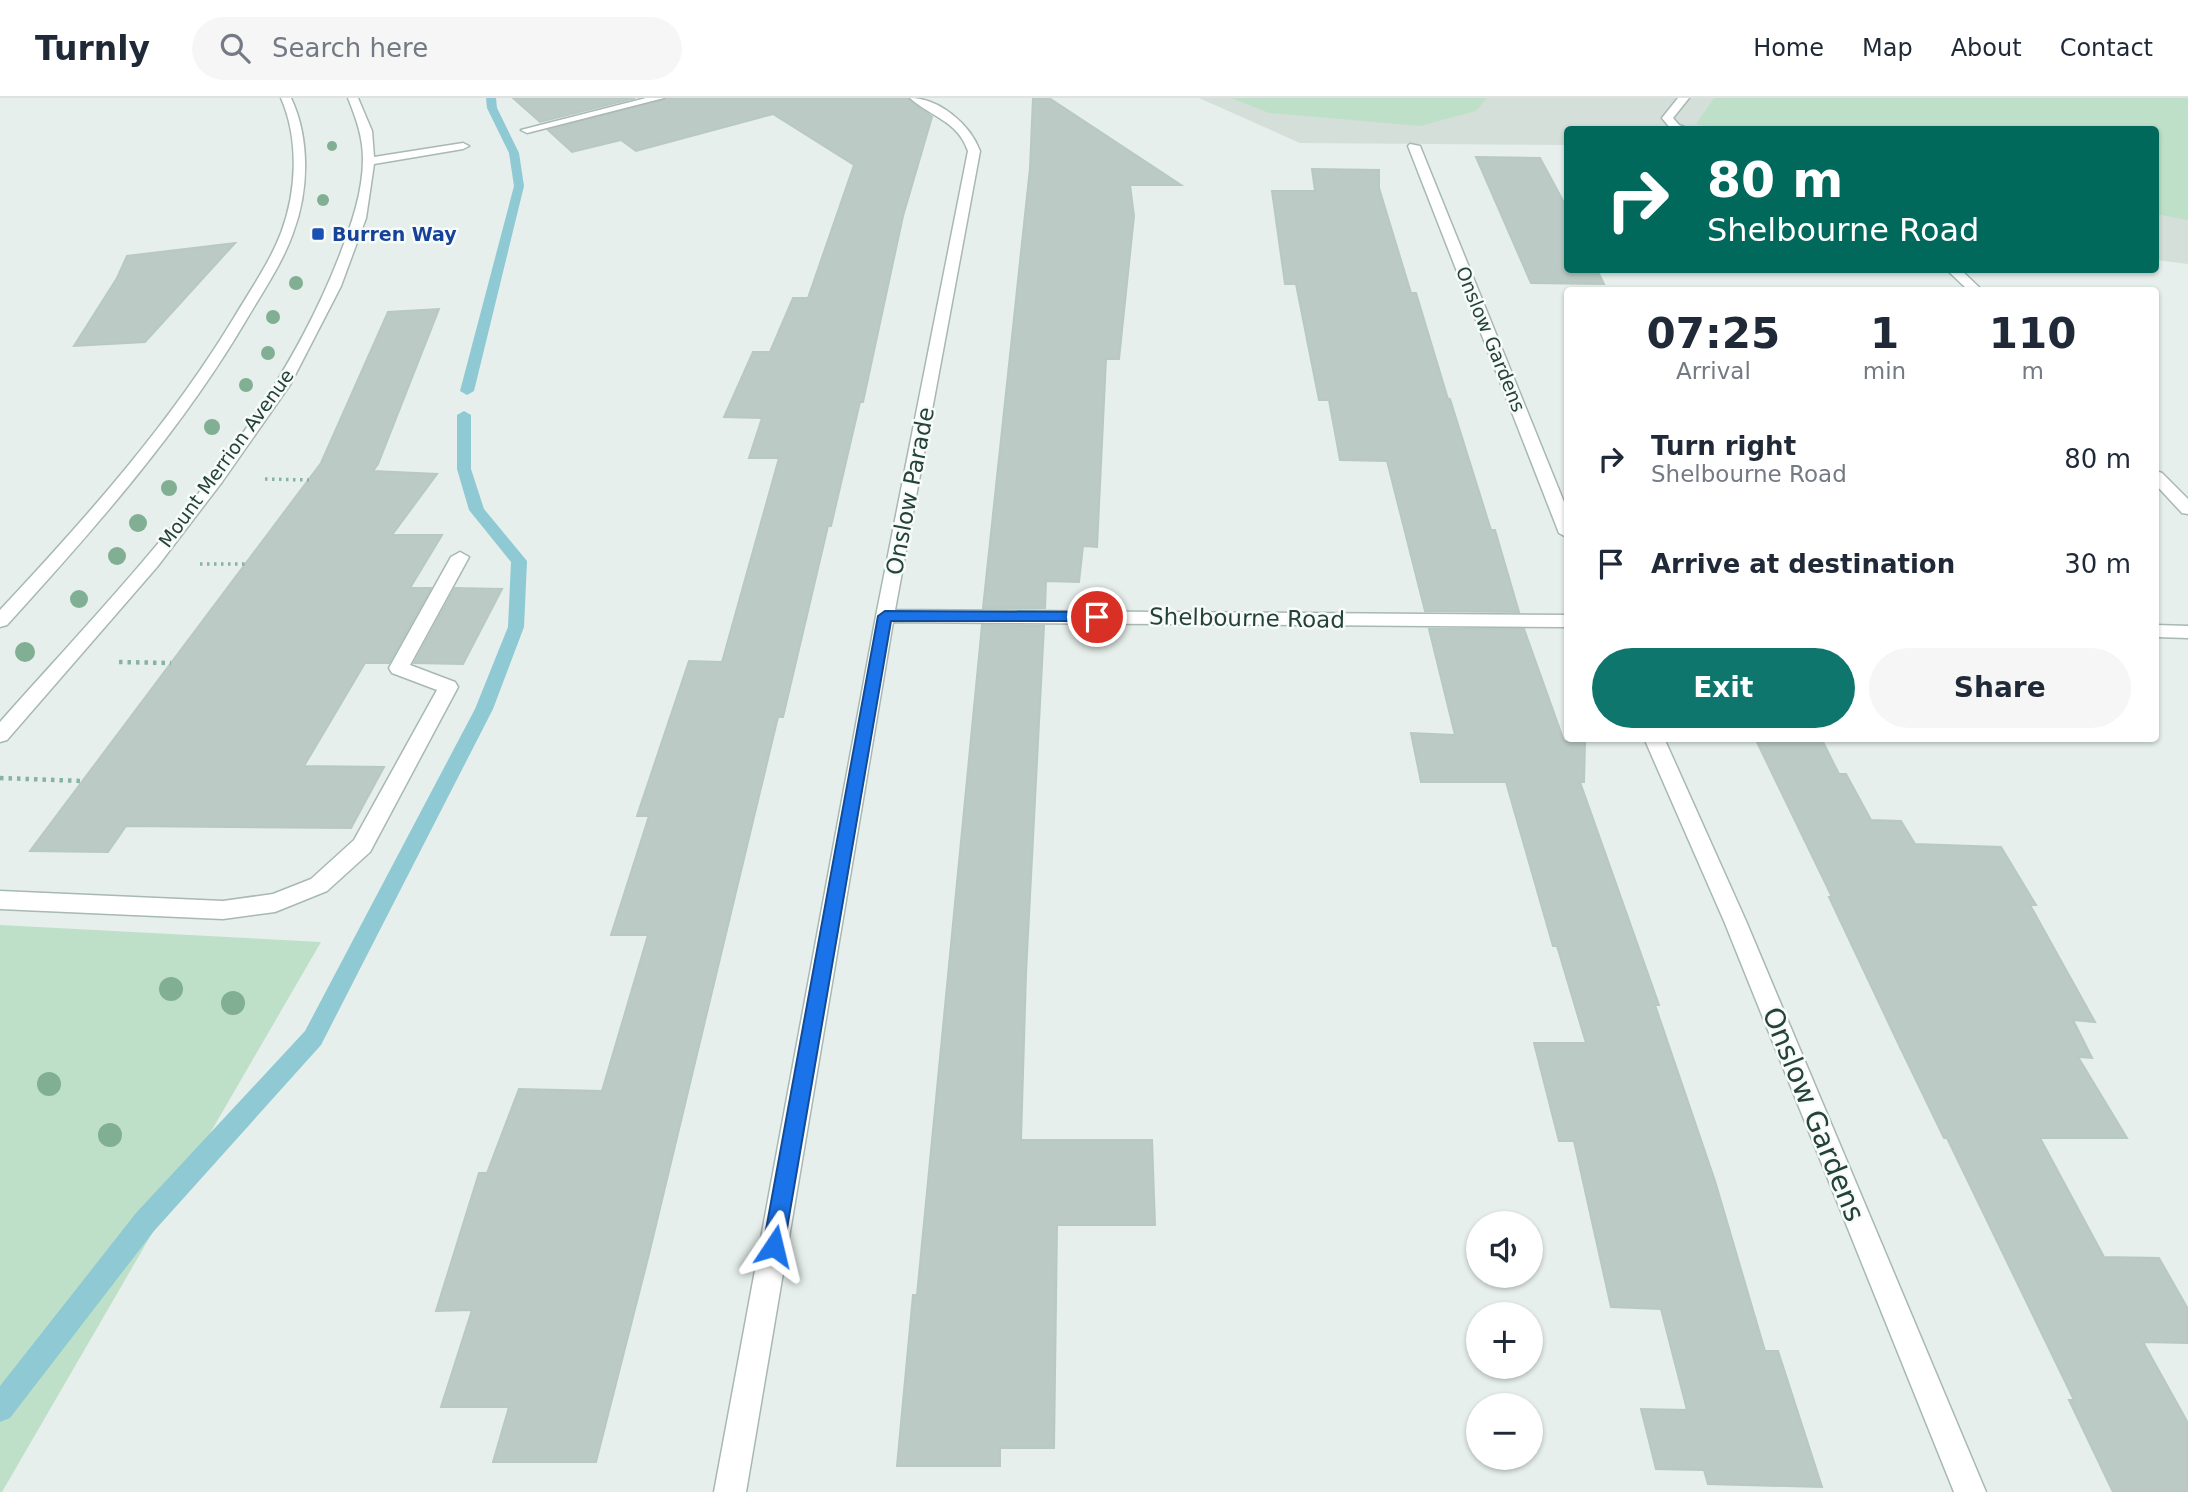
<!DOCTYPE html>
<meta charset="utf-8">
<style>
body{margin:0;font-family:"DejaVu Sans",sans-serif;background:#f6f6f7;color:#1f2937;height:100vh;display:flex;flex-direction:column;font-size:26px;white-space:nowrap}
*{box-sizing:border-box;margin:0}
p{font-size:23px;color:#747a83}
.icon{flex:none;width:38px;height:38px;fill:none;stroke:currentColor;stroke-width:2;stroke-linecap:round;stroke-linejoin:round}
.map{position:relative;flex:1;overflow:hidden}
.drawer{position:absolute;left:1564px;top:189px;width:595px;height:455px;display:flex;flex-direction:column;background:#fff;border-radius:7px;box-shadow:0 2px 5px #0004}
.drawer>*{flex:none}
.guide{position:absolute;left:1564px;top:28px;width:595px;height:147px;border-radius:7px;box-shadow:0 2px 5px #0004;background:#00695c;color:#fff;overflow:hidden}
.controls{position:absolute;left:1466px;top:1113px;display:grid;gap:14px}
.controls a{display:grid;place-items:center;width:77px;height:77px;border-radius:50%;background:#fff;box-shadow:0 2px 5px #0004;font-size:35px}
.pin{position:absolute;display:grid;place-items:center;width:60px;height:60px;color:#fff;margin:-30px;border:4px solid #fff;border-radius:50%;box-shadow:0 2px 7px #0007}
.me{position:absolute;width:77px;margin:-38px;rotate:10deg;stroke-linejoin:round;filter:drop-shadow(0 0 5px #0008)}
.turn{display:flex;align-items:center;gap:24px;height:147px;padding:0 28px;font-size:32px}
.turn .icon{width:91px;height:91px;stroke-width:2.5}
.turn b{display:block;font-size:49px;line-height:60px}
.eta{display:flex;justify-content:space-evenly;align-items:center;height:119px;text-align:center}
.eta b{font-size:42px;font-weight:800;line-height:49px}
.primary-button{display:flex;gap:14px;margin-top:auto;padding:14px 28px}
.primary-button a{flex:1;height:80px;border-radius:42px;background:#0f766e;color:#fff;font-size:28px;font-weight:800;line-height:80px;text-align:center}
.primary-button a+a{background:#f6f6f7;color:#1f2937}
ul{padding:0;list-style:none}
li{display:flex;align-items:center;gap:21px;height:105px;padding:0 28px}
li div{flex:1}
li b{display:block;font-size:26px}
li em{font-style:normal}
header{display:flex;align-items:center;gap:42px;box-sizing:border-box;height:98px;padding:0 35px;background:#fff;border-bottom:2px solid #e0e1e3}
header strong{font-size:33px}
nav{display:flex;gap:38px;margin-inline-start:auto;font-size:24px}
.search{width:490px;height:63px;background:#f6f6f7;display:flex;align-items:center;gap:18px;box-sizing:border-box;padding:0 24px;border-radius:38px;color:#747a83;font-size:26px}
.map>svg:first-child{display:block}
.built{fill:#d4dfda}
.green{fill:#bfe0c8}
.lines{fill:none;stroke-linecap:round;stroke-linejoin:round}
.stream{fill:#8ec9d4;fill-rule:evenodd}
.building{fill:#bbcac4;stroke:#b8c9c2;stroke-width:2}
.minor-casing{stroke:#a8b8b2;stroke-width:3}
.path-far1{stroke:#86b3a5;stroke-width:3.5;stroke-dasharray:2.5 4.5;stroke-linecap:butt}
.path{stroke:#86b3a5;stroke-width:4.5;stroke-dasharray:3.5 5;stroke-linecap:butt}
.minor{fill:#fff;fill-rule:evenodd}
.tree{fill:#80af93}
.route{fill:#1a73e8;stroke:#114b97;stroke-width:2}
.transit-dot{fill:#1a4fb4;stroke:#f7fbf9;stroke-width:2.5}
.labels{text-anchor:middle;stroke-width:5;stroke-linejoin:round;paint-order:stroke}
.far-transit-label{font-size:19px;font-weight:bold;fill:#164399;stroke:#f7fbf9;text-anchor:start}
.far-street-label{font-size:19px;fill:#24423a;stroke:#f7fbf9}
.street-label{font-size:23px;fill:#24423a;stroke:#f7fbf9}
.near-street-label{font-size:28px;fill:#24423a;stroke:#f7fbf9}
</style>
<header>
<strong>Turnly</strong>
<div class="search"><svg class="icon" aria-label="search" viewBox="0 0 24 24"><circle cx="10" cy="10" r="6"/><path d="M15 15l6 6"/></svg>Search here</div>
<nav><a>Home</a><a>Map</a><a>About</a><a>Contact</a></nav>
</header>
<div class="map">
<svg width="2188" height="1394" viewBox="0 0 2188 1394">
<rect width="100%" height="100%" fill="#e6efeb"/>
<path class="built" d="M1199,0h989v166l-32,-4v-130h-588v15l-268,-2z"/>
<path class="green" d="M1231,0h256l-11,13 -56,15 -151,-13z
M1714,0h474v122l-32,-6v-84h-432l-28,-6z
M0,827l321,17 -319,550h-2z"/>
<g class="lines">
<path class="stream" d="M486,0h10l1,10 22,45 5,33 -50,205 -7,4 -7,-4 54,-205 -5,-33 -22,-45z
M464,313l7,4v54l13,40 43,52 -3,66 -31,82 -172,336 -167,186 -144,187 -10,4v-36l136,-173 169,-182 170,-322 33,-82 3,-65 -42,-52 -12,-41v-54z"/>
</g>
<path class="building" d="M513,0h122l-95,24z
M667,0h240l25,19 -29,99 -40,186h-3l-29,124h-3l-45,191h-5l-129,537 -53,208h-103l16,-55h-68l31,-97 -36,1 43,-138h8l32,-84 83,2 46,-156h-37l38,-119h-12l52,-155 33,1 57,-204h-30l13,-40 -38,-1 29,-65h17l23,-54h15l46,-133 -81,-51 -137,37 -15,-11 -49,12 -24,-22z
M1033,0h16l132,87h-51l4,31 -15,143h-13l-9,188 -14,-1 -4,36 -33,-1 -1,27h-62l47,-440z
M1476,59l64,1 28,52v60h29l7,14 -73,-1z
M1312,71l67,1v18l32,105h5l32,106h2l41,131h4l24,82 -94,-1 -38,-150 -47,-1 -11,-60h-10l-23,-116h-11l-13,-93h43z
M235,145l-90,99 -71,4 43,-68 10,-22z
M439,211l-61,155 -5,7 64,3 -45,61h50l-32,53h21l-42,75h-24l-61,103 80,1 -33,61 -225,-2 -18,26 -78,-1 291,-388 67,-151z
M455,490l47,1 -39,75 -49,-1z
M982,527l62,1 -18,347 -5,167h131l3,85h-98l-3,223h-54v18h-103l16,-171h4z
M1429,531h95l40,112 21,1 -1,40h-4l79,223h-4l60,176 50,170h13l44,136 -114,-3 -4,-14 -48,-1 -15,-60 46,1 -26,-101 -50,-2 -37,-166h-15l-25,-98h52l-29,-97h-4l-47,-164h-85l-10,-49 44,2z
M1755,640h66l18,36h7l25,46 30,1 14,23 86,3 35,58h-6l65,117 -22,-2 19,38 -14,-1 49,81h-87l64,119 55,1 29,51v34l-45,-1 45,81v69h-75l-44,-92h5l-127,-262h-3l-45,-93 -70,-148h3z"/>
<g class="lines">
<g class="minor-casing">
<path id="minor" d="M281,0h10c19,40 18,93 2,135 -10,29 -29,57 -45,84 -66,113 -153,211 -241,308l-7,2v-17c86,-92 170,-186 235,-294 16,-27 35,-54 46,-83 16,-42 18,-94 0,-135z
M348,0h10l14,33 2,26 89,-14 6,3 -6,3 -89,15 -8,54 -25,68 -51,99 -68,97 -65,85 -150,173 -7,2v-20c126,-142 269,-285 339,-465 12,-31 24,-65 24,-98 0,-22 -7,-41 -15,-61z
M646,0h18l-137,35 -6,-3z
M910,0c29,0 60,26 70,53l-85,459 673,5v12l-675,-5 -147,870h-32l162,-876 92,-465c-10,-30 -37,-34 -58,-53z
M1678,0h11l-16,20 6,7 13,5 -21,-1 -9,-11z
M1410,46l10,2 148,366v26l-9,-5 -151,-387z
M1947,172h14l21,20h-14z
M2156,373l6,2 26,26v15l-6,-1 -26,-28z
M460,454l9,5 -59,108 45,17 3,5 -88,165 -43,39 -52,21 -52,7 -223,-10v-18l223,10 50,-7 38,-15 43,-39 83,-150 -45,-17 -3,-5 62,-111z
M2156,527l32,1v12l-32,-1z
M1644,640h20l82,183 240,571h-32l-230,-571z"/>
</g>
<path class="path-far1" d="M265,381l44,1
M200,466h45"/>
<path class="path" d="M119,564l52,1
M0,680l82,3"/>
<use href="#minor" class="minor"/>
</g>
<g class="tree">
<circle cx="332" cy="48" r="5"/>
<circle cx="323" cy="102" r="6"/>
<circle cx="296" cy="185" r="7"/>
<circle cx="273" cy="219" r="7"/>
<circle cx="268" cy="255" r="7"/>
<circle cx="246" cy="287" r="7"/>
<circle cx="212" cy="329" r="8"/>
<circle cx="169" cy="390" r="8"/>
<circle cx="138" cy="425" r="9"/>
<circle cx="117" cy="458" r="9"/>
<circle cx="79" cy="501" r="9"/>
<circle cx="25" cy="554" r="10"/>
<circle cx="171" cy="891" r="12"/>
<circle cx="233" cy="905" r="12"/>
<circle cx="49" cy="986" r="12"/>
<circle cx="110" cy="1037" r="12"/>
</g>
<path class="route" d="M885,513l212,1 7,5 -7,4h-206l-107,625 -3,7 -7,3 -8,-3 -3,-7 115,-630z"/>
<rect class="transit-dot" x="311" y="129" width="14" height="14" rx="3.5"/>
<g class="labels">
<g class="far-transit-label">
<text x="332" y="143">Burren Way</text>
</g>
<g class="far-street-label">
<text transform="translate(1491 241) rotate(68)" y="7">Onslow Gardens</text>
<text transform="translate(226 360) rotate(-54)" y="7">Mount Merrion Avenue</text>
</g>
<g class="street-label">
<text transform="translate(910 393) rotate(-79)" y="8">Onslow Parade</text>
<text transform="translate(1247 520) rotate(1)" y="8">Shelbourne Road</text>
</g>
<g class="near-street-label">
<text transform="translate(1814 1016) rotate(68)" y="10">Onslow Gardens</text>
</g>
</g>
</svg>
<div class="controls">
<a><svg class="icon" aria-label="sound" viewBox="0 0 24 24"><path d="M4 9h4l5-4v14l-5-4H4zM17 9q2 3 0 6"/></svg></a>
<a>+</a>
<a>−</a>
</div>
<div class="pin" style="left:1097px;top:519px;background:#d93025"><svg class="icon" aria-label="arrive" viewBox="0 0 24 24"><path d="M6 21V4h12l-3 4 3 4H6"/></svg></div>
<svg class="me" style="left:774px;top:1148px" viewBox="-20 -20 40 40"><path d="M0-17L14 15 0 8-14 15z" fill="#1a73e8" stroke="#fff" stroke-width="4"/></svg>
<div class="guide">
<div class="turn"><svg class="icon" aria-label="right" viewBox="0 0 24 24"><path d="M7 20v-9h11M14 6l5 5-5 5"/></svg><div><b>80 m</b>Shelbourne Road</div></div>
</div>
<section class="drawer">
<div class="eta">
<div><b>07:25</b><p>Arrival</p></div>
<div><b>1</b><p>min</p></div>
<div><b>110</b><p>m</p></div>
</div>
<ul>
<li><svg class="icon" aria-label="right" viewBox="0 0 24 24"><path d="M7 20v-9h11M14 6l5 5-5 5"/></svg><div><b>Turn right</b><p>Shelbourne Road</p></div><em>80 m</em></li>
<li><svg class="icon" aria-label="arrive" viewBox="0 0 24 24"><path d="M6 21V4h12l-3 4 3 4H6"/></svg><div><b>Arrive at destination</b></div><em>30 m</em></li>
</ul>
<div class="primary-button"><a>Exit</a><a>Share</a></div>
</section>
</div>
